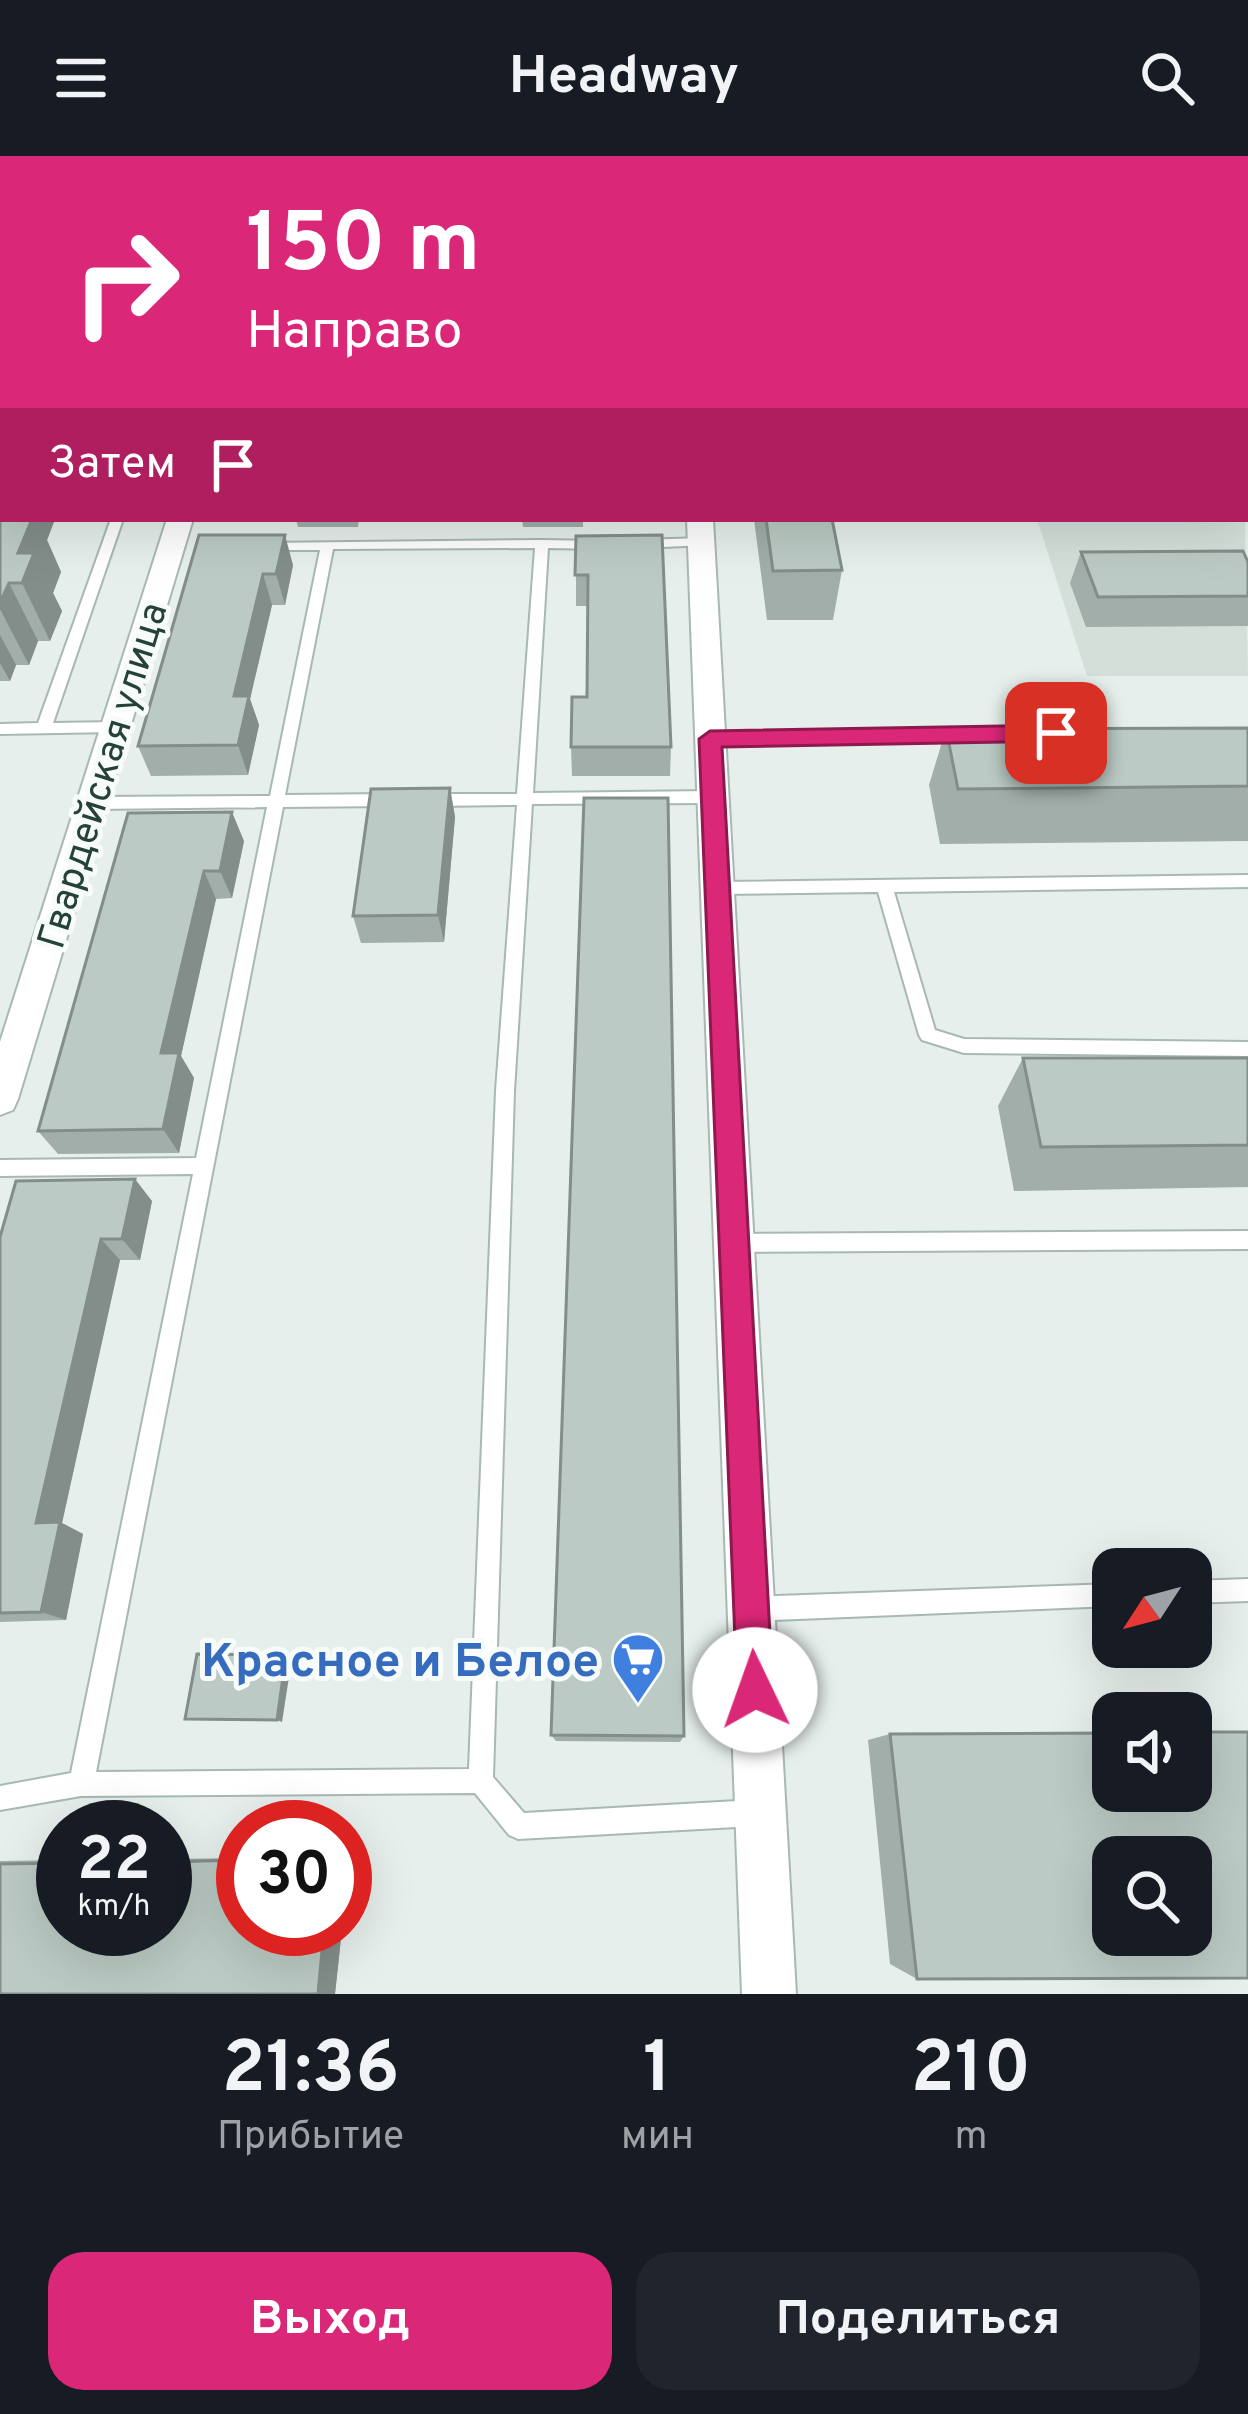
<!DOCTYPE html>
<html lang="ru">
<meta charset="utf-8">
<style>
body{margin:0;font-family:Overpass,sans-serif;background:#20242c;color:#f1f3f6;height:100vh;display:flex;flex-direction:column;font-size:45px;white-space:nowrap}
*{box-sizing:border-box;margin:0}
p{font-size:39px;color:#9ea1a6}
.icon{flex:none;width:66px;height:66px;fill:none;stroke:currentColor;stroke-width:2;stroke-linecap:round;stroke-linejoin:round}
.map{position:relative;height:1838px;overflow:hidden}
.sheet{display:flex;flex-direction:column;background:#171b24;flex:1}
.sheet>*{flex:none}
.hud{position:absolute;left:0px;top:0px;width:1248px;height:366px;box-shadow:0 12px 48px #0002;background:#db2777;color:#fff;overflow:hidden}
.needle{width:78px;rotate:234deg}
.controls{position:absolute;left:1092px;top:1392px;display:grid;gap:24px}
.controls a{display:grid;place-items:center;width:120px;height:120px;border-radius:24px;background:#171b24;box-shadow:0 12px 48px #0002;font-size:60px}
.speed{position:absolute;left:36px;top:1644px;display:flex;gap:24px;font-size:60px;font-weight:700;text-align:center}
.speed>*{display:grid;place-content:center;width:156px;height:156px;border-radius:50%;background:#171b24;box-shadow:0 12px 48px #0002;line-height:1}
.speed small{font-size:30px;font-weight:400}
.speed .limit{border:18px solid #d22;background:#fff;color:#111}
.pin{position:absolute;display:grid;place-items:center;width:102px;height:102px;color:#fff;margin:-51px;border-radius:24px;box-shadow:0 6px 18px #0006}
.me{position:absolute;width:132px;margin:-66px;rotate:357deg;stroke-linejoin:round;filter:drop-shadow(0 0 9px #0008)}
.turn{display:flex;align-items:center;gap:42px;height:252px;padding:0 48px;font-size:54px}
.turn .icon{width:156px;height:156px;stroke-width:2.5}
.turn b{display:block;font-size:84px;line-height:102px}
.then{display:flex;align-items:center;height:114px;padding:0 48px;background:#0003;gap:24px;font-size:45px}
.eta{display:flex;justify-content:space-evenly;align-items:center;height:204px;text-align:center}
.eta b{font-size:72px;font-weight:700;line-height:84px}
.button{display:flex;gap:24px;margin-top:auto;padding:24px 48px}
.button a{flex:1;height:138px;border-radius:36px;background:#db2777;color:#fff;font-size:48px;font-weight:700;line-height:138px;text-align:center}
.button a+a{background:#20242c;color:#f1f3f6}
header{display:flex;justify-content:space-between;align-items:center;height:156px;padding:0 48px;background:#171b24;font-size:54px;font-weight:700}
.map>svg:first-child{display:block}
.built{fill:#d4dfda}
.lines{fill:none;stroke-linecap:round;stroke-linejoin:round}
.lane-casing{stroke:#a8b8b2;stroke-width:4}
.street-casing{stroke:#a8b8b2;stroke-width:4}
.primary-casing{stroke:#c2cac8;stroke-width:4}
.lane{fill:#fff;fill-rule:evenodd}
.street{fill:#fff;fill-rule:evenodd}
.primary{fill:#6aa596;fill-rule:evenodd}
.wall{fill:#a1aea9}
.shaded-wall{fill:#838d89}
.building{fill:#bbcac4;stroke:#838d89;stroke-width:3;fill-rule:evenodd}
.route{fill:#db2777;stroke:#8e194d;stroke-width:3}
.labels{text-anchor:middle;stroke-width:10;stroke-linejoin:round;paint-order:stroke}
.street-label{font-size:39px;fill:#24423a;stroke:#f7fbf9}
.near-shop-label{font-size:48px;font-weight:bold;fill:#366cbe;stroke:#f7fbf9;text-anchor:end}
</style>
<header><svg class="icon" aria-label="menu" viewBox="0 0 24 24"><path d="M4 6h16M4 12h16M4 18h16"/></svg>Headway<svg class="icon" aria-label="search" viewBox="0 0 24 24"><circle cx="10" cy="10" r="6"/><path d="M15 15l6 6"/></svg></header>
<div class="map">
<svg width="1248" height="1838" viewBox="0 0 1248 1838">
<rect width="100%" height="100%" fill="#e6efeb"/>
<path class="built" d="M1245,359l3,161h-161l-50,-157h208z"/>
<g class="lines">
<g class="lane-casing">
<path id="lane" d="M489,0h10v3h-10z
M690,0h10v3h-10z
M1245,95l3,1v9l-3,-1z
M111,363h12l-70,204 63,-1 7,5 -7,5 -116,2v-10l38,-1z
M702,382l5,1v6l-67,3 -6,-4 6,-4z
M542,384l58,1 6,4 -6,4 -52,-1 -15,245 180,-2 8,6 -8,6 -181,1 -18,287 -21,686 31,36 231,-13 9,4 4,9 -4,9 -9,4 -237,13 -9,-4 -34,-42 -394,3 -81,14v-24l71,-13 122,-599 -193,2v-16l196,-2 71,-351 -175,2 -8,-6 8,-6 178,-1 50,-246h-55l-6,-4 1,-3zM535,392l-18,246h-84l-8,6 8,6 84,-1 -21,286 -27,678 -373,3 187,-965 110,-1 8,-6 -8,-6 -108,1 48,-246z
M963,574l7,5 -7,5 -253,4 -7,-5 7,-5z
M1248,719v12l-354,5 41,138 29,9 284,3v14l-284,-3 -42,-13 -3,-5 -41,-143 -160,2 -8,-6 8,-6z
M1248,1075v18l-514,3 -7,-3 -3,-6 3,-6 7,-3z
M1248,1423v22l-57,2v-22z
M1113,1428v22l-362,15 -8,-4 -4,-8 4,-8 8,-4z"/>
</g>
<g class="street-casing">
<path id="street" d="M1245,264h3v14h-3z
M0,278h3v14h-3z
M167,363h26l-175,580 -5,11 -13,5v-73z
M687,363h26l83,1475h-54z"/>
</g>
<g class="primary-casing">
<path id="primary" d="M0,0h335l-335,7z"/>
</g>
<use href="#lane" class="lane"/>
<use href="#street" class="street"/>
<use href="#primary" class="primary"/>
</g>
<path class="wall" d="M0,0h39l1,3h-37v36h-3z
M1248,0v42l-3,-4v-35z
M0,53h3v77h-3z
M0,290l3,73h52l-8,21 14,32 -8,21 9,18 -12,30h-12l-9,24h-13l-6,16h-10z
M296,363h287v8h-60l-1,-8h-163l-1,8h-60z
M754,363h78l10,51 -9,50h-66z
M199,379l94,30 -8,40h-13l-22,94 9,26 -11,50 -97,1 -13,-30z
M576,380l95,211 -1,29h-98l-1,-29 16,-50 1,-91h-12z
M1081,396l167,10v64l-162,1 -16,-44z
M1248,572v113l-308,3 -11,-59 17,-56z
M450,632l5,29 -11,125 -83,1 -8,-27z
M128,657l116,28 -12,57 -16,1 -35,157 13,22 -15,75 -121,1 -20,-23z
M1023,902h225v129l-234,4 -16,-85z
M152,1045l-12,59h-20l-58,263 21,11 -17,86 -66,2v-385z
M890,1578l27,245 -27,-15 -22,-224z
M551,1579l133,1 -4,6 -124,-1z
M243,1702v71h99l-7,65h-335v-133l63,-1v69h102v-70z"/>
<path class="shaded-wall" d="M8,363h47l-8,21 14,32 -8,21 9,18 -12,30 -28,-58 -4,-30z
M285,379l8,30 -8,40 -9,-31z
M263,418l9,31 -22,94 9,26 -11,50 -10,-30 -4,-49z
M9,427l29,58 -9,24 -29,-56v-6z
M0,479l16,30 -6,16 -10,-18z
M450,632l5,29 -11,125 -6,-27z
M232,656l12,29 -12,57 -12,-27z
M204,715l12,28 -35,157 13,22 -15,75 -16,-24 -2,-76z
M135,1023l17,22 -12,59 -18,-21z
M101,1083l19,21 -58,263 21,11 -17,86 -25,-8 -5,-89z
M286,1499l6,3 -10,64 -5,-2z
M348,1700l-3,37v-36z
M324,1773h18l-7,65h-17z"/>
<path class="building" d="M0,0h34l-2,3h-29v16h-3z
M63,0h90l-1,3h-90z
M179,0h82l-1,3h-82z
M322,0h130v3h-131z
M524,0h147l1,3h-148z
M723,0h68v3h-67z
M814,0h229l1,3h-229z
M1062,0h68l2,3h-69z
M1159,0h89v13h-3v-10h-84z
M0,53h3v28h-3z
M0,290h3v73h29l-14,34h16l-12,30h-13l-9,20z
M766,363h66l10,51 -69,1z
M199,379h86l-9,39h-13l-29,122h15l-11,49 -100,1z
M662,379l9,212h-100l1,-50h15l1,-122h-13l1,-39z
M1243,395l5,11v34l-150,1 -17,-45z
M1248,572v58l-290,3 -12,-60z
M450,632l-12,127 -85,1 18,-127z
M584,642h84l16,938 -133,-1z
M232,656l-12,59h-16l-43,182h18l-16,76 -125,2 90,-318z
M1023,902h225v87l-207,2z
M135,1023l-13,60h-21l-65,284 24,-1 -19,90 -41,1v-376l16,-56z
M197,1498l89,1 -9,65 -92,-1z
M1191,1576h57v246l-331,1 -27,-245 223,-1v58h78zM1113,1701h78v78h-78z
M243,1704v69h81l-6,65h-318v-130l63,-1v66h102v-67z"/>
<path class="route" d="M1056,569l11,8 -11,8 -334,6 51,943 -5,13 -13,6 -13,-6 -5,-13 -38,-951 11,-8z"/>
<defs>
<g id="supermarket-pin" transform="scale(2.7)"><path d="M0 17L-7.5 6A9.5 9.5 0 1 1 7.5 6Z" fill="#3f7fe0" stroke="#f7fbf9"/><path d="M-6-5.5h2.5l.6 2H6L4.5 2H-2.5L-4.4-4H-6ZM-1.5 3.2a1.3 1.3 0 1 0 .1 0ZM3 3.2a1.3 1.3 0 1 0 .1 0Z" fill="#fff"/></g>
</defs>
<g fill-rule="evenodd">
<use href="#supermarket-pin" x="638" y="1503"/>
</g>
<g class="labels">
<g class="street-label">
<text transform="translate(101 619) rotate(-73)" y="14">Гвардейская улица</text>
</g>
<g class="near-shop-label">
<text x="599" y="1520">Красное и Белое</text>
</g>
</g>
</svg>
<div class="controls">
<a><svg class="needle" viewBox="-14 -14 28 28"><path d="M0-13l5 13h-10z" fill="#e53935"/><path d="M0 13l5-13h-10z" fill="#9ea1a6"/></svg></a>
<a><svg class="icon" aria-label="sound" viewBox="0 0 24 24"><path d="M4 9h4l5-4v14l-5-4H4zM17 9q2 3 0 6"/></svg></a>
<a><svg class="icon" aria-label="search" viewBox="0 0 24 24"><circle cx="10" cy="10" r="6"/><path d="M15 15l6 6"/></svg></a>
</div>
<div class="speed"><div>22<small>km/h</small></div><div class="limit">30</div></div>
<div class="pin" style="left:1056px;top:577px;background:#d93025"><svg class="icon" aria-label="arrive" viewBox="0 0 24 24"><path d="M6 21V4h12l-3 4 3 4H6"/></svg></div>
<svg class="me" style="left:755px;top:1534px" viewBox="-20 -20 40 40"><circle r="19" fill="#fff"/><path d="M0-13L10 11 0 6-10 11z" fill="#db2777"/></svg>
<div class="hud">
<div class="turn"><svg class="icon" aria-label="right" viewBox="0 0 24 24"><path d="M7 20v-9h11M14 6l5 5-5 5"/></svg><div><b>150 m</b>Направо</div></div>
<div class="then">Затем<svg class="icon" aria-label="arrive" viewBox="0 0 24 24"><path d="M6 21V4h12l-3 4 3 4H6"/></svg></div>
</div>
</div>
<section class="sheet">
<div class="eta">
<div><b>21:36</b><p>Прибытие</p></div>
<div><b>1</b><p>мин</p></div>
<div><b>210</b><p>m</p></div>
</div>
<div class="button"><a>Выход</a><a>Поделиться</a></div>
</section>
